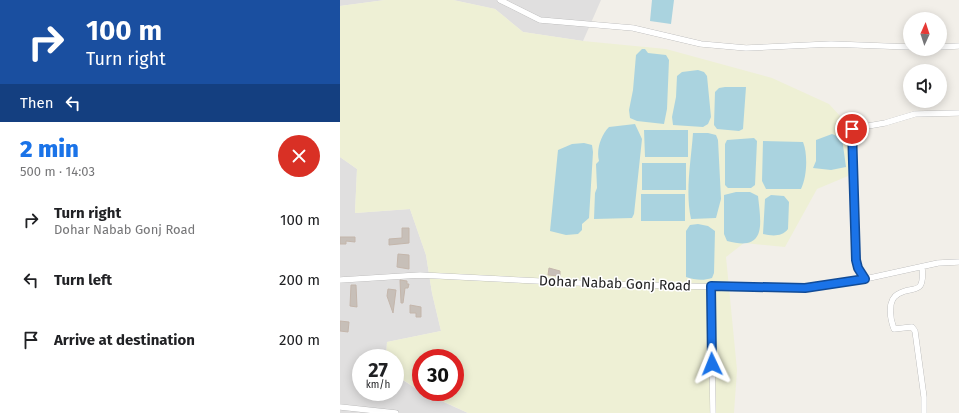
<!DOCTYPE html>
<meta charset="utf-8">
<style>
body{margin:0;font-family:"Fira Sans",sans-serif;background:#f2f2f2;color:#202124;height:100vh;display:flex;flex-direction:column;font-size:15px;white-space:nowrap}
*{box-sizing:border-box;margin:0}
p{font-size:13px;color:#757577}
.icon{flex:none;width:22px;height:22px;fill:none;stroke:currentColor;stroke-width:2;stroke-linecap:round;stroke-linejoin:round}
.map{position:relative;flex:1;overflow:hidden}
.drawer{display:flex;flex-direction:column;background:#fff;width:340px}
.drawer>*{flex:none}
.banner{background:#1a4fa0;color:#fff;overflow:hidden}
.needle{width:26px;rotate:3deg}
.controls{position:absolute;left:563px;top:12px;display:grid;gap:8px}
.controls a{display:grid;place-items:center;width:44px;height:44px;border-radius:50%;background:#fff;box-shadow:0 2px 10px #0003;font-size:20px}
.speed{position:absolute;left:12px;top:349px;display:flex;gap:8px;font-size:20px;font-weight:700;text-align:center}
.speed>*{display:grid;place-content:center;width:52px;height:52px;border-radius:50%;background:#fff;box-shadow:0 2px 10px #0003;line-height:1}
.speed small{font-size:10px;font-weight:400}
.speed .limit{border:6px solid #d22;background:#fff;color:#111}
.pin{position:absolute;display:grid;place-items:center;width:34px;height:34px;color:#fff;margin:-17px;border:2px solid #fff;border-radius:50%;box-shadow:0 1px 4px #0007}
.me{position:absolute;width:44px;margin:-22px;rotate:358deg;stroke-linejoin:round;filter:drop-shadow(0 0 3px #0008)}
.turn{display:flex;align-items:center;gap:14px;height:84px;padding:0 20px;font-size:18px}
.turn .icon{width:52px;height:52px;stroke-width:2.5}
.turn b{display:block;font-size:28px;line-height:34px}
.then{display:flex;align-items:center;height:38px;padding:0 20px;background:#0003;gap:8px;font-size:15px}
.round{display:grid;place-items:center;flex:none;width:42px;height:42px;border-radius:21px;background:#f2f2f2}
.summary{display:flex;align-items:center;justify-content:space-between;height:68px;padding:0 20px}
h1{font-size:24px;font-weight:800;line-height:30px;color:#1a73e8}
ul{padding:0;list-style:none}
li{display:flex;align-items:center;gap:12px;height:60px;padding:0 20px}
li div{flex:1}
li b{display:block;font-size:15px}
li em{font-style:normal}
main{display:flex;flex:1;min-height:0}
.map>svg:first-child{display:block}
.residential{fill:#e0dfdf}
.farmland{fill:#eef0d5}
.water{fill:#aad3df}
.building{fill:#c7bfb8;stroke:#c4b6ab}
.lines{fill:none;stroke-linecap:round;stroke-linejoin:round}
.street-casing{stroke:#a9a9a9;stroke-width:6}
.street{stroke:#fff;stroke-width:5.5}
.route-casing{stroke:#114b97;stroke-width:10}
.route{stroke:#1a73e8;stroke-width:7}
.labels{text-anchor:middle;stroke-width:3;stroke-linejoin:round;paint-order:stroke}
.street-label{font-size:14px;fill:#222;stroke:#fff}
</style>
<main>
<section class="drawer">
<div class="banner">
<div class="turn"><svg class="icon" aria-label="right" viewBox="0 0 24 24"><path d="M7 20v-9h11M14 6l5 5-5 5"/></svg><div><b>100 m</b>Turn right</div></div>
<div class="then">Then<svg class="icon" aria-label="left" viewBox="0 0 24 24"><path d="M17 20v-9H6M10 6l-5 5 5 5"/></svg></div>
</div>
<div class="summary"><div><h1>2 min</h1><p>500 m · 14:03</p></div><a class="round" style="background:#d93025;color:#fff"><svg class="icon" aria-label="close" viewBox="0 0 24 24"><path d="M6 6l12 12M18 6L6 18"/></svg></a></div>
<ul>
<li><svg class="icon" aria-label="right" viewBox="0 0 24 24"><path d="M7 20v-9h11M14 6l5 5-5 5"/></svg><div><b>Turn right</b><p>Dohar Nabab Gonj Road</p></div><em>100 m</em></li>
<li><svg class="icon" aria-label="left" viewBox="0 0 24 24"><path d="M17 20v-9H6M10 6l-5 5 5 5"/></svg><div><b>Turn left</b></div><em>200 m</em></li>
<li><svg class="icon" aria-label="arrive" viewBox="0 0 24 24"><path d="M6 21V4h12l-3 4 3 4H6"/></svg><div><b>Arrive at destination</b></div><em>200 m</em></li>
</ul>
</section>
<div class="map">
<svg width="619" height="413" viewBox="0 0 619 413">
<rect width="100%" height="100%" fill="#f2efe9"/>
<path class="residential" d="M0,0h45l-45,6z
M113,0h148l-18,41 -60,-9 -28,-23z
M0,157l17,12 -2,44 55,-4 16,46 6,38 9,38 -54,11 -1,16h-25v34h34v-17l26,17 47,21h-128z"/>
<path class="farmland" d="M45,0h68l42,9 28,23 60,9 83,8 106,29 57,26 24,26 -5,46 -31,13 -32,58 -41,-4 -18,14 11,113 -3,43h-266l-45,-21h32v-34h-34v33l-26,-16v-17h-9l1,-16 54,-11 -9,-38 -6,-38 -16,-46 -55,4 2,-44 -17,-12v-151z"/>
<path class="water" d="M312,0h22l-3,24 -21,-3z
M302,49h3l3,4 18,2 3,5 -2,49 -3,15 -27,-3 -7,-3 -1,-8 4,-20 3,-35z
M358,70l6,2 3,4 4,41 -3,7 -5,3 -30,-2 -1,-8 4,-20 1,-21 5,-4z
M385,87h21l-3,42 -4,2 -22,-2 -3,-4 1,-33 4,-4z
M295,124l7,15 -8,75 -2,4 -38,1 1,-26 2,-5 -1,-24 3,-3c-3,-11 2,-26 10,-34z
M304,130h44v27h-43z
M353,133h15l8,2 2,5 3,59 -5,19 -25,1c-6,-28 0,-57 2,-86z
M492,134l10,4 4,29 -15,3 -18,-2 3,-7v-21z
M414,138l3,3 -2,44 -4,3h-23l-3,-3v-41l2,-4z
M423,141l40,1c5,12 4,35 -2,47h-35l-4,-8z
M244,143l8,2 1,7 -4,66 -7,6v6l-4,4 -12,1 -16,-4 8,-81 14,-6z
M302,163h44v27h-44z
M396,192h14l8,4c3,28 9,56 -31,45l-3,-7v-39z
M301,194h44v27h-44z
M431,195l13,1 5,6 -1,27c-6,8 -16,7 -25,5l2,-35z
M358,224l10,2 7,5 -1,42 -2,5c-9,3 -17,2 -26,-1v-46l4,-6z"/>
<path class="building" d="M62,228h7v15l-20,2v-6l13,-1z
M0,237h15v5l-9,-1v3h-6z
M58,254l11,1v14l-12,-2z
M209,268l11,3v5l-12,-1z
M60,280l7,1v3h2l-1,4h-3l-2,15h-2z
M11,285h5l1,22 -7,-1z
M48,289l8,1 -3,23 -6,-17z
M70,305l11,2v10h-5v-4h-6z
M0,321l9,1 -1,10 -8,-1z"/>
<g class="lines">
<g class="street-casing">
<path id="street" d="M160,0l40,20 93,8 68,16 45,4 85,-4 79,3
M600,47l19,-1
M582,267c3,30 -9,18 -24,27 -11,6 -8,25 -4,35l18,-2 3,4 9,66v16
M525,279l-7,-11 -2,-8 -5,-131 34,-6 30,-9 44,-1
M0,280l80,-5 179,9 206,5 60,-10 73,-16 21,-1
M371,286l2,127
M0,407l56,6"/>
</g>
<use href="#street" class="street"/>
</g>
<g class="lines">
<g class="route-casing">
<path id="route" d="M372,364l-1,-78 94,2 60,-9 -7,-11 -2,-8 -4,-131"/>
</g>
<use href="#route" class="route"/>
</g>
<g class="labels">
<g class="street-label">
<text transform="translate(275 283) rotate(2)" y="5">Dohar Nabab Gonj Road</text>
</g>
</g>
</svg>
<div class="controls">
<a><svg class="needle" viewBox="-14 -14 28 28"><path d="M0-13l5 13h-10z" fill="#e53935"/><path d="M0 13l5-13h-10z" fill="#757577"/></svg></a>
<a><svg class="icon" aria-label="sound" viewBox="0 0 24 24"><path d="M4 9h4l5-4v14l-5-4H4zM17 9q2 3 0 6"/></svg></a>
</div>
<div class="speed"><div>27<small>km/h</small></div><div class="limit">30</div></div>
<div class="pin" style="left:512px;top:129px;background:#d93025"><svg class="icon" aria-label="arrive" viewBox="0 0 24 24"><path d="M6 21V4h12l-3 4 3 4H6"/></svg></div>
<svg class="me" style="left:372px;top:364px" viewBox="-20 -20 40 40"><path d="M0-17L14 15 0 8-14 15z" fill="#1a73e8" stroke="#fff" stroke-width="4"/></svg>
</div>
</main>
